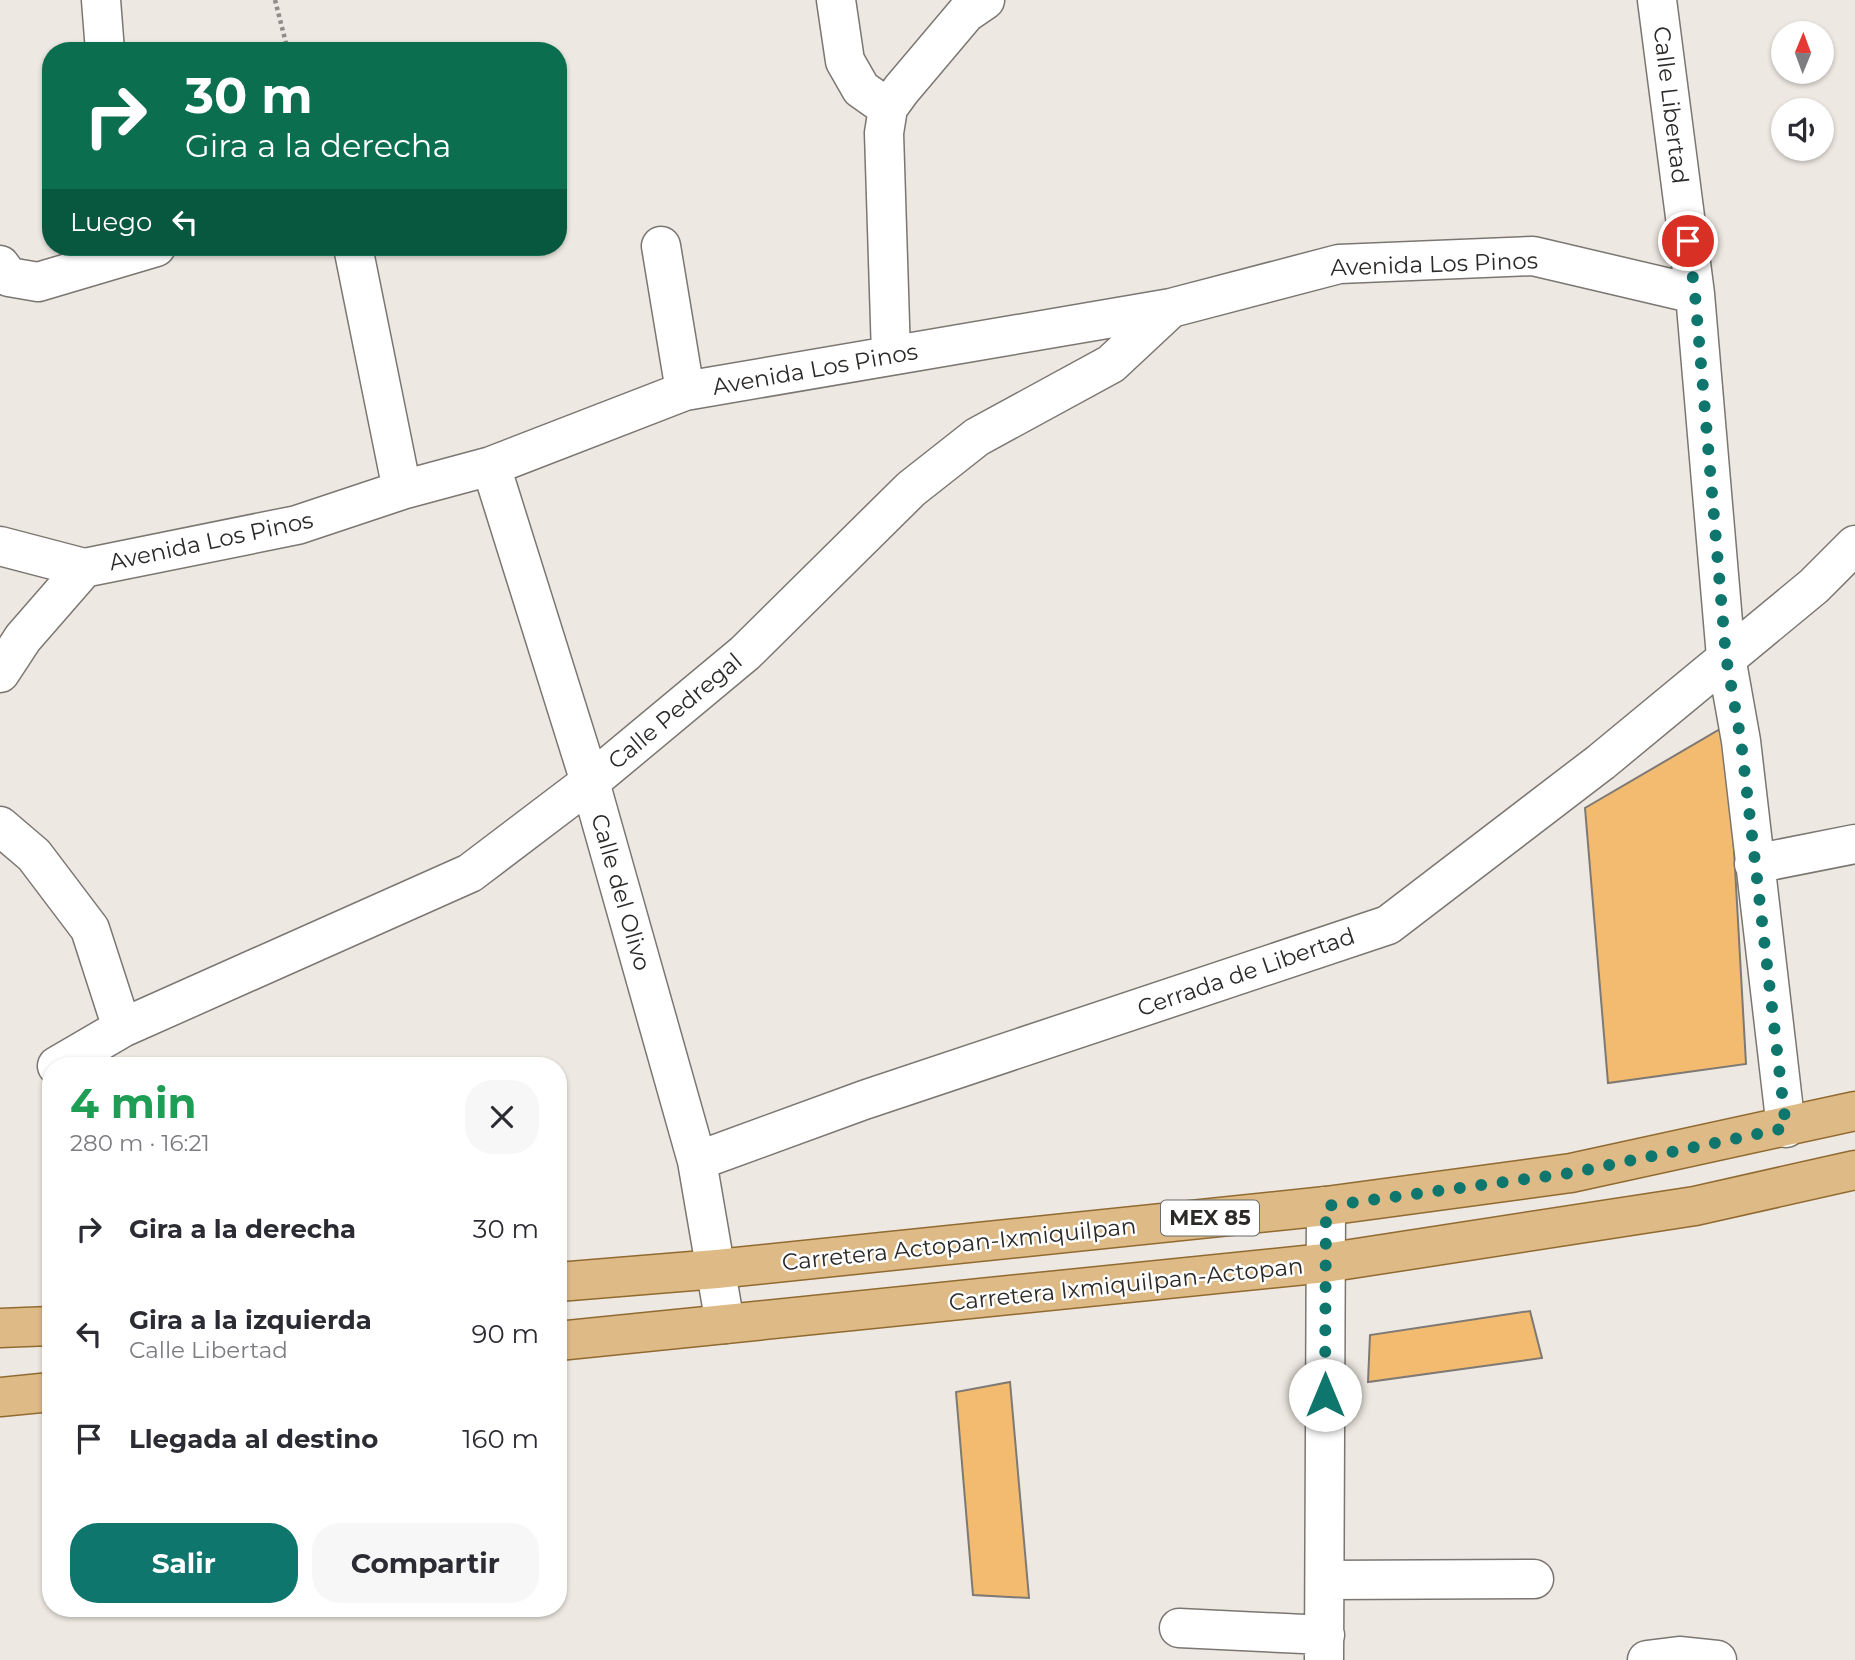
<!DOCTYPE html>
<html lang="es">
<meta charset="utf-8">
<style>
body{margin:0;font-family:Montserrat,sans-serif;background:#f7f7f7;color:#2b2b33;height:100vh;display:flex;flex-direction:column;font-size:26px;white-space:nowrap}
*{box-sizing:border-box;margin:0}
p{font-size:23px;color:#7c7c81}
.icon{flex:none;width:38px;height:38px;fill:none;stroke:currentColor;stroke-width:2;stroke-linecap:round;stroke-linejoin:round}
.map{position:relative;flex:1;overflow:hidden}
.panel{position:absolute;left:42px;top:1057px;width:525px;height:560px;display:flex;flex-direction:column;background:#fff;border-radius:28px;box-shadow:0 2px 5px #0004}
.panel>*{flex:none}
.banner{position:absolute;left:42px;top:42px;width:525px;height:214px;border-radius:28px;box-shadow:0 2px 5px #0004;background:#0b6e4f;color:#fff;overflow:hidden}
.needle{width:46px;rotate:1deg}
.controls{position:absolute;left:1771px;top:21px;display:grid;gap:14px}
.controls a{display:grid;place-items:center;width:63px;height:63px;border-radius:50%;background:#fff;box-shadow:0 2px 5px #0004;font-size:35px}
.pin{position:absolute;display:grid;place-items:center;width:60px;height:60px;color:#fff;margin:-30px;border:4px solid #fff;border-radius:50%;box-shadow:0 2px 7px #0007}
.me{position:absolute;width:77px;margin:-38px;rotate:0deg;stroke-linejoin:round;filter:drop-shadow(0 0 5px #0008)}
.turn{display:flex;align-items:center;gap:24px;height:147px;padding:0 28px;font-size:32px}
.turn .icon{width:91px;height:91px;stroke-width:2.5}
.turn b{display:block;font-size:49px;line-height:60px}
.then{display:flex;align-items:center;height:66px;padding:0 28px;background:#0003;gap:14px;font-size:26px}
.round{display:grid;place-items:center;flex:none;width:74px;height:74px;border-radius:28px;background:#f7f7f7}
.summary{display:flex;align-items:center;justify-content:space-between;height:119px;padding:0 28px}
h1{font-size:42px;font-weight:700;line-height:52px;color:#1e9e55}
.cta{display:flex;gap:14px;margin-top:auto;padding:14px 28px}
.cta a{flex:1;height:80px;border-radius:28px;background:#0f766e;color:#fff;font-size:28px;font-weight:700;line-height:80px;text-align:center}
.cta a+a{background:#f7f7f7;color:#2b2b33}
ul{padding:0;list-style:none}
li{display:flex;align-items:center;gap:21px;height:105px;padding:0 28px}
li div{flex:1}
li b{display:block;font-size:26px}
li em{font-style:normal}
.map>svg:first-child{display:block}
.building{fill:#f3bb6f;stroke:#7e7974;stroke-width:2}
.lines{fill:none;stroke-linecap:round;stroke-linejoin:round}
.minor-casing{stroke:#7b7671;stroke-width:41}
.major-casing{stroke:#916a31;stroke-width:41}
.path{stroke:#8f8b87;stroke-width:4.5;stroke-dasharray:3.5 3.5;stroke-linecap:butt}
.minor{stroke:#fff;stroke-width:38}
.major{stroke:#debb86;stroke-width:38}
.route{stroke:#0f766e;stroke-width:12;stroke-dasharray:0 21.6}
.labels{text-anchor:middle;stroke-width:5;stroke-linejoin:round;paint-order:stroke}
.shield{fill:#fff;stroke:#6b6a68;stroke-width:2}
.shield-label{font-size:21px;font-weight:bold;fill:#2c2a28}
.street-label{font-size:23px;fill:#2c2a28;stroke:#fff}
</style>
<div class="map">
<svg width="1855" height="1660" viewBox="0 0 1855 1660">
<rect width="100%" height="100%" fill="#ede8e1"/>
<path class="building" d="M1727,725l19,339 -138,19 -23,-275z
M1530,1311l12,47 -174,24 2,-47z
M1010,1382l19,216 -56,-3 -17,-203z"/>
<g class="lines">
<g class="minor-casing">
<path id="minor" d="M101,0l4,51
M836,0l9,61 16,28 27,19
M1657,0l38,294 31,363 15,84 45,387
M661,246l24,145
M353,247l49,243
M0,265l9,12 29,5 118,-35
M891,355l-7,-222 4,-25 13,-18 65,-77 19,-13
M491,466l99,316 107,379 28,163
M0,546l84,22
M0,673l23,-35 61,-70 213,-43 105,-35 89,-24 194,-75 486,-83 168,-44 194,-8 162,38
M0,826l34,29 56,74 32,99
M1754,864l101,-20
M57,1066l65,-38 348,-155 120,-91 155,-129 166,-164 66,-52 134,-73 60,-56
M697,1161l167,-61 524,-175 213,-163 213,-176 41,-41
M1326,1580l208,-1
M1179,1628l146,7
M1324,1660l2,-454
M1647,1660l32,-4 38,4"/>
</g>
<g class="major-casing">
<path id="major" d="M558,1282l159,-13 609,-63 245,-33 284,-62
M0,1328l51,-2
M558,1341l767,-78 370,-57 160,-36
M0,1397l51,-5"/>
</g>
<path class="path" d="M275,0l13,51"/>
<use href="#minor" class="minor"/>
<use href="#major" class="major"/>
</g>
<g class="lines">
<path class="route" d="M1325,1395l1,-189 245,-33 215,-45 -45,-387 -15,-84 -31,-363 -7,-53"/>
</g>
<g class="labels">
<rect class="shield" x="1161" y="1200.5" width="98" height="35" rx="5"/>
<g class="shield-label">
<text x="1210" y="1225">MEX 85</text>
</g>
<g class="street-label">
<text transform="translate(1671 105) rotate(83)" y="8">Calle Libertad</text>
<text transform="translate(1434 264) rotate(-2)" y="8">Avenida Los Pinos</text>
<text transform="translate(815 369) rotate(-10)" y="8">Avenida Los Pinos</text>
<text transform="translate(211 541) rotate(-12)" y="8">Avenida Los Pinos</text>
<text transform="translate(675 711) rotate(-40)" y="8">Calle Pedregal</text>
<text transform="translate(621 892) rotate(74)" y="8">Calle del Olivo</text>
<text transform="translate(1246 972) rotate(-19)" y="8">Cerrada de Libertad</text>
<text transform="translate(959 1244) rotate(-6)" y="8">Carretera Actopan-Ixmiquilpan</text>
<text transform="translate(1126 1284) rotate(-6)" y="8">Carretera Ixmiquilpan-Actopan</text>
</g>
</g>
</svg>
<div class="controls">
<a><svg class="needle" viewBox="-14 -14 28 28"><path d="M0-13l5 13h-10z" fill="#e53935"/><path d="M0 13l5-13h-10z" fill="#7c7c81"/></svg></a>
<a><svg class="icon" aria-label="sound" viewBox="0 0 24 24"><path d="M4 9h4l5-4v14l-5-4H4zM17 9q2 3 0 6"/></svg></a>
</div>
<div class="pin" style="left:1688px;top:241px;background:#d93025"><svg class="icon" aria-label="arrive" viewBox="0 0 24 24"><path d="M6 21V4h12l-3 4 3 4H6"/></svg></div>
<svg class="me" style="left:1325px;top:1395px" viewBox="-20 -20 40 40"><circle r="19" fill="#fff"/><path d="M0-13L10 11 0 6-10 11z" fill="#0f766e"/></svg>
<div class="banner">
<div class="turn"><svg class="icon" aria-label="right" viewBox="0 0 24 24"><path d="M7 20v-9h11M14 6l5 5-5 5"/></svg><div><b>30 m</b>Gira a la derecha</div></div>
<div class="then">Luego<svg class="icon" aria-label="left" viewBox="0 0 24 24"><path d="M17 20v-9H6M10 6l-5 5 5 5"/></svg></div>
</div>
<section class="panel">
<div class="summary"><div><h1>4 min</h1><p>280 m · 16:21</p></div><a class="round"><svg class="icon" aria-label="close" viewBox="0 0 24 24"><path d="M6 6l12 12M18 6L6 18"/></svg></a></div>
<ul>
<li><svg class="icon" aria-label="right" viewBox="0 0 24 24"><path d="M7 20v-9h11M14 6l5 5-5 5"/></svg><div><b>Gira a la derecha</b></div><em>30 m</em></li>
<li><svg class="icon" aria-label="left" viewBox="0 0 24 24"><path d="M17 20v-9H6M10 6l-5 5 5 5"/></svg><div><b>Gira a la izquierda</b><p>Calle Libertad</p></div><em>90 m</em></li>
<li><svg class="icon" aria-label="arrive" viewBox="0 0 24 24"><path d="M6 21V4h12l-3 4 3 4H6"/></svg><div><b>Llegada al destino</b></div><em>160 m</em></li>
</ul>
<div class="cta"><a>Salir</a><a>Compartir</a></div>
</section>
</div>
